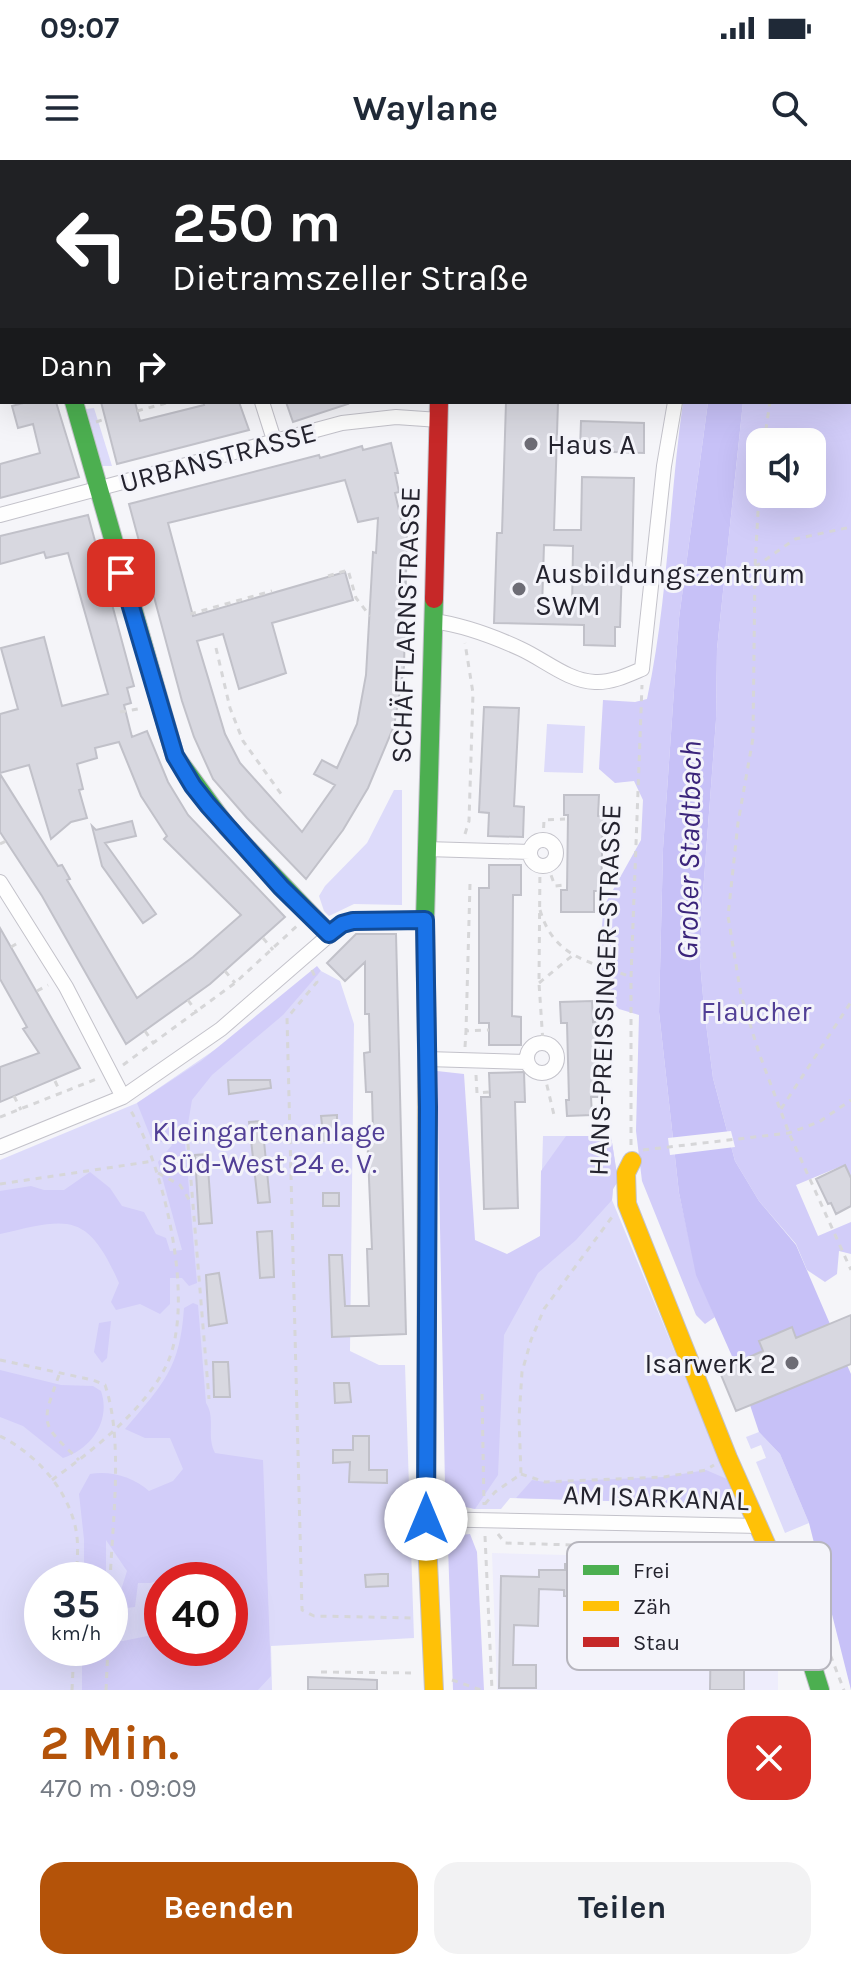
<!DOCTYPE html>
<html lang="de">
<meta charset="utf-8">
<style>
body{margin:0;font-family:Karla,sans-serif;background:#f2f2f3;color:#1f2937;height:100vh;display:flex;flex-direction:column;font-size:30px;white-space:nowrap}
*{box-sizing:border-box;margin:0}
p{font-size:26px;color:#747a83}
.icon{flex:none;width:44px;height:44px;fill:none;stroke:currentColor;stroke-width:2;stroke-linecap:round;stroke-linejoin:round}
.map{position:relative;height:1530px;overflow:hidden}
.sheet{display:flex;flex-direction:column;background:#fff;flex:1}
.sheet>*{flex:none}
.top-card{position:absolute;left:0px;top:0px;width:852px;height:244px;box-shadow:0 8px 32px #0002;background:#202124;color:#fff;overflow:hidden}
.fabs{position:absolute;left:746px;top:268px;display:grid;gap:16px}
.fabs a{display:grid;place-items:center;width:80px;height:80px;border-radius:16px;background:#fff;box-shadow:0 8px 32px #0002;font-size:40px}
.speed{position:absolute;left:24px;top:1402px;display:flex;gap:16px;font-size:40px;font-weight:700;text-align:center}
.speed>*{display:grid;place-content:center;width:104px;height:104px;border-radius:50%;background:#fff;box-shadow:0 8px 32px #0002;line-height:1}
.speed small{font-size:20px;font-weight:400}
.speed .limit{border:12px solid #d22;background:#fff;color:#111}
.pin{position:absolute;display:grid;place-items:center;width:68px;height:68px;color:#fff;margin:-34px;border-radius:16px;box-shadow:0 4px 12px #0006}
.me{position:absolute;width:88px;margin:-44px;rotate:0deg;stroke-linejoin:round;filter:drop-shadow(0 0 6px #0008)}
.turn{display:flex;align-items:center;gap:28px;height:168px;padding:0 40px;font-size:36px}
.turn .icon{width:104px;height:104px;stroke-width:2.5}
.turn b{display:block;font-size:56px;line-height:68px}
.then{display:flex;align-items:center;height:76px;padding:0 40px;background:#0003;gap:16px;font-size:30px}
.round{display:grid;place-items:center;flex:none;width:84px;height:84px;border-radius:24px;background:#f2f2f3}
.headline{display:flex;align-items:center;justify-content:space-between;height:136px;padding:0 40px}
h1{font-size:48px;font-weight:700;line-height:60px;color:#b45309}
.primary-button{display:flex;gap:16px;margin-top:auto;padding:16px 40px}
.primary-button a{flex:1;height:92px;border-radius:24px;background:#b45309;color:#fff;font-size:32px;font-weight:700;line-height:92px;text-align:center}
.primary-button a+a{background:#f2f2f3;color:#1f2937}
.status{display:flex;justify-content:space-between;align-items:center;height:56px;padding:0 40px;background:#fff;direction:ltr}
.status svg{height:22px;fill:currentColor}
header{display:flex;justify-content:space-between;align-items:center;height:104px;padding:0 40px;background:#fff;font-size:36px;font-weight:700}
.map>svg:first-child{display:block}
.built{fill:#eeedfc}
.green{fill:#dddbfa;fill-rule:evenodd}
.forest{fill:#d2cdf9;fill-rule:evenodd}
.water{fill:#c7c1f7}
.pier{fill:#f5f5f9}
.building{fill:#d8d8e0;stroke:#c1c1c9;stroke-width:2;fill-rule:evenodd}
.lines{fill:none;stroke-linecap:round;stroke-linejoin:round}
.street-casing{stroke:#c3c2ca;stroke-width:16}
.fast-casing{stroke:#c3c2ca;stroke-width:20}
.slow-casing{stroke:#c3c2ca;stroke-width:20}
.jam-casing{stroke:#c3c2ca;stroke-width:20}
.path{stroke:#d6d6d8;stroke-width:3;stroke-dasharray:6 6;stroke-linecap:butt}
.street{stroke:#fefefe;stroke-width:14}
.fast{stroke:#4caf50;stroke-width:18}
.slow{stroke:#ffc107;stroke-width:18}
.jam{stroke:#c62828;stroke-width:18}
.route-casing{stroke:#114b97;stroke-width:20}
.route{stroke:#1a73e8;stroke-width:14}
.poi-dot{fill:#6d6c75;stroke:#f4f4fa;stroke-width:3}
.labels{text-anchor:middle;stroke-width:6;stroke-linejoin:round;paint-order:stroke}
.poi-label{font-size:28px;fill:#24232e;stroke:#f4f4fa;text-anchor:start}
.street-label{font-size:28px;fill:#24232e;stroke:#f4f4fa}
.park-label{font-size:28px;fill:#513f96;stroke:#f4f4fa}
.water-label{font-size:30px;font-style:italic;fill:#3b257b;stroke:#f4f4fa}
.key{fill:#f4f4fa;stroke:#b6b5bd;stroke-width:2}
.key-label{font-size:22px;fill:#24232e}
</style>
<div class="status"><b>09:07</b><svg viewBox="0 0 49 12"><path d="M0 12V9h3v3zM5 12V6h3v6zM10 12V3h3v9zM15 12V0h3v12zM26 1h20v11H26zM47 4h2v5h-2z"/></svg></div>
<header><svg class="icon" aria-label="menu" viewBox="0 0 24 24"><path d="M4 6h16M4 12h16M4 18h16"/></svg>Waylane<svg class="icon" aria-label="search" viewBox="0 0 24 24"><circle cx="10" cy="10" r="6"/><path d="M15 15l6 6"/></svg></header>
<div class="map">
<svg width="851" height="1530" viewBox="0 0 851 1530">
<rect width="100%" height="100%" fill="#f5f5f9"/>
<path class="built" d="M492,1393l265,7 21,76v54h-281z"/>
<path class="green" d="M94,248l18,58h-10l-16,-57z
M547,564l38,2 -2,47 -39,-1z
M394,630h8v115l-48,-1 -25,12 -5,-5 -5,-15 6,-10 42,-43z
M321,811l19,10 14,43 -4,327 29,14h26l9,273 -143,8 1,44h-272v-530l137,-57 168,-115zM42,1420h68v68h-68zM162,1420h68v68h-68z
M543,976h68l7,45 -5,8 -1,11 126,305 -228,-7 -9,11h-26l-22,-5 -8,-18 49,-146 46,-104z
M759,1272l21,22 29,69 -24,10 -29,-71 10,-4 -5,-13 -10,4 -5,-12z"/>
<path class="forest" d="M780,0h71v1018l-7,-13 -48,20 22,51 33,-14v32l-12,-3 -2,23 -12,8 -18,-12 -11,-26 -37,-43 -24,-40 -22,-83 -9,-70 -4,-46 2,-56 14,-186 1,-71 26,-247h107v-240h-70zM760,282h52v52h-52z
M683,242h25l-29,216 -16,231 -4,163 20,181 18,82 18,42 -10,7 -9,-9 -54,-134 -6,-50 3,-116 -20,-6 -16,-17 -6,-19 7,-67 37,-66 2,-40 -9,-19 -19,2 -16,-14 4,-69 32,2 12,-3c21,-97 22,-198 36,-297z
M317,806l4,5 -38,44 -71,60 -20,25 -7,42 12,141 -8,3 -7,-8h-12v26l-10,10 -20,-10 -24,6 -5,-8 8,-19c-32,-72 -50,-65 -119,-49v-43l31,-5 13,4h20l26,-18 20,16 12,18 22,6 12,22 10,4 4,13 12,-1 -24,-88 14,-17 -3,-4 -16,2 -16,-40 64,-42z
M437,911l27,3 11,166 32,14 33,-18 1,-65 25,-35h45l7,45 -5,8 -1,11 -36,40 -38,33 -34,62 -6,140 -23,34 -22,-5 -8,-18z
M193,1143l5,2 8,98c10,15 0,33 9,50l48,7 8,216 -13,14h-176v-42h28v-7h13l39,-8v15h68v-68h-14l-8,-18 -57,21h-13l-3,24 -9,1 -5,-18 6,-19 -21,-31v40h-22v-41l-5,-45 11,-20c20,-4 44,3 59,17l24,-10 10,-12 -13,-31h-25l-20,-9c38,-45 55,-60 59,-121z
M111,1161l-4,37 -5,5 -8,-11 5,-29z
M0,1210l61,15 32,1 8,5c10,29 -9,58 -38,67l-40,-32 -23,-9z
M706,1310l21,9 11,26 -222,-7 16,-18 13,2 119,-5z
M470,1374l7,18 7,138h-31l-5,-143 3,-11z"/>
<path class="water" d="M708,242h35l-26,247 -1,71 -14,186 -2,56 4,46 9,70 22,83 24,40 37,44 34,79 -34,14 -5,-10 -31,12 3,11 -28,12 -39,-88 -17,-82 -20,-181 4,-163 16,-231z
M847,1205l4,9v316l-42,-167 -29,-69 -21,-22 -9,-27z"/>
<path class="pier" d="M731,971l4,16 -65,8 -2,-17z"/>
<path class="building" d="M27,242h29l23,75 -79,21v-34l40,-11 -7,-29 -15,4 -6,-22z
M101,242h34l5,19 64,-16 -1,-3h36l10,28 -132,34z
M286,242h61l1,2 -55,18z
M506,242h52l-4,128h27l1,-53 52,1 -2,89h-10l-2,60h-5v19l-31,-1v-20l-90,-2 3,-90h5zM544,385l29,1 -1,63 -30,-1z
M581,261l63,2v30l-64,-2z
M391,283l7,30h-3l4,19 -4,1 6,26 6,-2 4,11 -4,2 -3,137 -10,59 -26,62 -25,42 -37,49 -59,-61 -34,-39 -19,-42 -12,-36 -53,-197 190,-49 1,3 42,-12 1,4zM345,320l13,42 20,-4 -2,35 -3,-1 -7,123 -9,49 -20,44 -15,-8 -8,14 21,11 -33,47 -62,-69 -15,-29 -28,-93 26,-7 16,55 47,-16 -14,-50 81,-23 -8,-28 -152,44 -25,-93z
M88,355l46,171 -7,2 4,15 -7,2 8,32 15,-6 21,51 20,33 97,102 -75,67 -84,60 -84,-148 -42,-64v-58l58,92 4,-1 8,14 -3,1 70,118 56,-41 48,-42 -77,-76 3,-3 -26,-40 -22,-54 -24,6 2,10 -20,6 6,25 -4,1 8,28 -16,4 -20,17 -22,-74 -29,8v-59l18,-5 -17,-61 43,-11 18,69 46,-12 -40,-141 -22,5 -2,-6 -44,12v-28z
M484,547l35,1 -5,98 10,1 -1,30 -35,-1 1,-23 -10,-1z
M564,635h35l-1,21 5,1 -2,74h-7v21h-33v-22h6l1,-75h-4z
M132,661l4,15 -31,7 51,71 -13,9 -41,-57 -10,-40 4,4z
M489,705h32v30h-8l-1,121 9,1v28h-32v-22h-10v-135h10z
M0,768l80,140 -80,34v-35l39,-14 -16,-24 4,-2 -27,-48z
M356,774h40l10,400 -74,3 -3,-82h13l3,51h24l-2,-57h5l-5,-117h6l-1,-40h-6l-2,-39 6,-1 -1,-38h-4v-52l-20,19 -18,-18z
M592,841l1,21 8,-1 3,76h-13l1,18 -25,1 -1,-16h3l-2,-77h-6l-1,-21z
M524,912l1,30h-10l3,106 -34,1 -3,-112h9l-1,-24z
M228,920h42l1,8 -42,6z
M337,955v26h-13l-3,-25z
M262,961l8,81 -12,1 -9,-81z
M207,994l5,69 -13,1 -4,-69z
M845,1005l6,13v28l-15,8 -5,-11 -3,1 -12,-25z
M323,1033h16v13h-16z
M272,1071l2,46 -14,1 -3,-46z
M219,1113l8,50 -18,3 -3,-51z
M851,1155v49l-115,47 -17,-41 44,-19 -4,-10 17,-7 16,-7 4,11z
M213,1202h15l2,35h-16z
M334,1223h15l2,19 -16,1z
M353,1276h16v34h18v13l-38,-1 1,-20 -17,1v-13h20z
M565,1404l132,2 -1,32 -132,-2v-6l-25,-1 -1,37 -24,-1 -1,40h23v23h-37l2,-112 38,1v-7h26z
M381,1414h7v12l-22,1 -1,-12z
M711,1459l33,1v70h-34z
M308,1517l69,3v10h-69z"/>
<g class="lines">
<g class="street-casing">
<path id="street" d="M19,0l1,2
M720,2v-2
M262,242l13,41
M0,355l342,-92 54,-6 43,3
M433,461c30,4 60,15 88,28 24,11 47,32 74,33 16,1 33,-7 47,-13l22,-203 11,-64
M530 693a13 13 0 1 1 26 0a13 13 0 1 1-26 0Z
M426,689l104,3
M0,722l66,105 57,110
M527 898a15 15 0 1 1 30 0a15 15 0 1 1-30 0Z
M427,899l100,3
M0,987l123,-50 98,-68 121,-105 11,-3 72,-1
M426,1359l334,7"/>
</g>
<g class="fast-casing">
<path id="fast" d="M74,242l101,354 52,71 102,107
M427,890l-2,-130 9,-321
M775,1404l24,59 21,67"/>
</g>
<g class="slow-casing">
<path id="slow" d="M427,890l-1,469 8,171
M632,1001l-6,12 1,31 101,254 47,106"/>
</g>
<g class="jam-casing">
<path id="jam" d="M444,0v2
M434,439l5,-197"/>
</g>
<path class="path" d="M110,0l1,2
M176,2l6,-2
M643,2v-2
M818,2l1,-2
M850,73l1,1
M850,163l1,-1
M137,251l33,-9
M96,262l9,-3
M764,282l6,-40
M760,315l-5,92 -2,171 -15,85 -10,93 13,79 18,58 30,80 62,137
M755,407l40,-28 56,-12
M328,416l20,-6 8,28 14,18
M190,454l82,-23
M405,458h12
M216,488l14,60 13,33 41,57
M120,552l23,-4
M465,674l4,-13 4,-128 -8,-50
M543,680l1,-20 21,-1
M0,684l6,-3
M547,704l8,22 8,-1
M540,705l-1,118 4,60
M470,724l-4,147 23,-1
M540,750c14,48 49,51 91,67
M263,778l10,12
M11,787l10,-6
M312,810l5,12 -30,36 15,592 12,6 99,2
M225,811l10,12
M539,823l34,-28
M37,831l11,-6
M188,840l9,13
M145,871l9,13
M465,887l1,-16
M123,905l112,-82 63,-58
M544,913l10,42
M476,915l1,18 13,-1
M55,921l6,13
M14,936l7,14
M781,949l70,-107
M0,957l99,-39
M188,984l21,255
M631,985v-168l11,-292
M643,990l146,-17 30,-11 32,-22
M158,1013l22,12 10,16
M0,1024l154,-23
M0,1200l93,20 12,5c19,55 7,139 5,198
M59,1215c-18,50 -19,48 20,85
M482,1234l2,111
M0,1276c36,18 68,53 76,94 3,16 1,34 0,50
M521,1314l24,8 119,-5 42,-7 8,-5
M52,1320c40,-29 94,-71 115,-116 29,-62 -3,-196 -36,-253
M485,1344l10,-12 26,-18 -2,-56 3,-46 9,-32 13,-31 68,-92
M498,1374l7,9 245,7
M485,1376l7,154
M826,1484l18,46
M321,1512l96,1
M452,1520l29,10
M72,1530l2,-42
M106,1530l2,-42"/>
<use href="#street" class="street"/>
<use href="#fast" class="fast"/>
<use href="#slow" class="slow"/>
<use href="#jam" class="jam"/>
</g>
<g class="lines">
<g class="route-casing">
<path id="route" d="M121,413l54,183 18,30 15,19 73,82 48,47 13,-10 11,-3 72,-1 3,187 -2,412"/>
</g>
<use href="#route" class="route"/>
</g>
<g class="poi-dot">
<circle cx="531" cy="284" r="8"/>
<circle cx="519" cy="429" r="8"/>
<circle cx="792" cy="1203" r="8"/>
</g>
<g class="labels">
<g class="poi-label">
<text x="547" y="294">Haus A</text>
<text x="535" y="423">Ausbildungszentrum<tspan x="535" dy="32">SWM</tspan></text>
<text x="776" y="1213" text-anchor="end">Isarwerk 2</text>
</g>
<g class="street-label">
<text transform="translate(218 297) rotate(-15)" y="10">URBANSTRASSE</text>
<text transform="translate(405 465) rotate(-88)" y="10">SCHÄFTLARNSTRASSE</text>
<text transform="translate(604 830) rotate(-88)" y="10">HANS-PREISSINGER-STRASSE</text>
<text transform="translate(656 1337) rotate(2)" y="10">AM ISARKANAL</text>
</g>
<g class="park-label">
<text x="756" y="861">Flaucher</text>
<text x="269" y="981">Kleingartenanlage<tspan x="269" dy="32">Süd-West 24 e. V.</tspan></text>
</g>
<g class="water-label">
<text transform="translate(689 690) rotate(-89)" y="10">Großer Stadtbach</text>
</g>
</g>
<rect x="567" y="1382" width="264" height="128" rx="12" class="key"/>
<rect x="583" y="1405" width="36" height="10" fill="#4caf50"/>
<rect x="583" y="1441" width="36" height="10" fill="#ffc107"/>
<rect x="583" y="1477" width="36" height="10" fill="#c62828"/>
<g class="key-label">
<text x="633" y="1418">Frei</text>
<text x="633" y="1454">Zäh</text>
<text x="633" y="1490">Stau</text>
</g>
</svg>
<div class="fabs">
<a><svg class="icon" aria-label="sound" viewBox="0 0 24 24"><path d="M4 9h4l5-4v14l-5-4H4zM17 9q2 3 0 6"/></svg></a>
</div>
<div class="speed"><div>35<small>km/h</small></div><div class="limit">40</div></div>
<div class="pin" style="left:121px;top:413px;background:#d93025"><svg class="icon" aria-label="arrive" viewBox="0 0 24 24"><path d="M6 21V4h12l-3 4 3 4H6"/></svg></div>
<svg class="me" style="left:426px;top:1359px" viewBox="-20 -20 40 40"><circle r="19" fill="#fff"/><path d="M0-13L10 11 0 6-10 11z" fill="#1a73e8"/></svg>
<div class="top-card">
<div class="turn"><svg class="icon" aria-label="left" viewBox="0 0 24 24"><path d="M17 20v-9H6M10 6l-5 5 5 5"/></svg><div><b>250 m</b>Dietramszeller Straße</div></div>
<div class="then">Dann<svg class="icon" aria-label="right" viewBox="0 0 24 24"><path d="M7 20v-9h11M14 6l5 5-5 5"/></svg></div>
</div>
</div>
<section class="sheet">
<div class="headline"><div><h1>2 Min.</h1><p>470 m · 09:09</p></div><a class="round" style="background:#d93025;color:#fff"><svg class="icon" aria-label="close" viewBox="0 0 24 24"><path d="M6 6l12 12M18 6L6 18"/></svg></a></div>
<div class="primary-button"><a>Beenden</a><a>Teilen</a></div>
</section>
